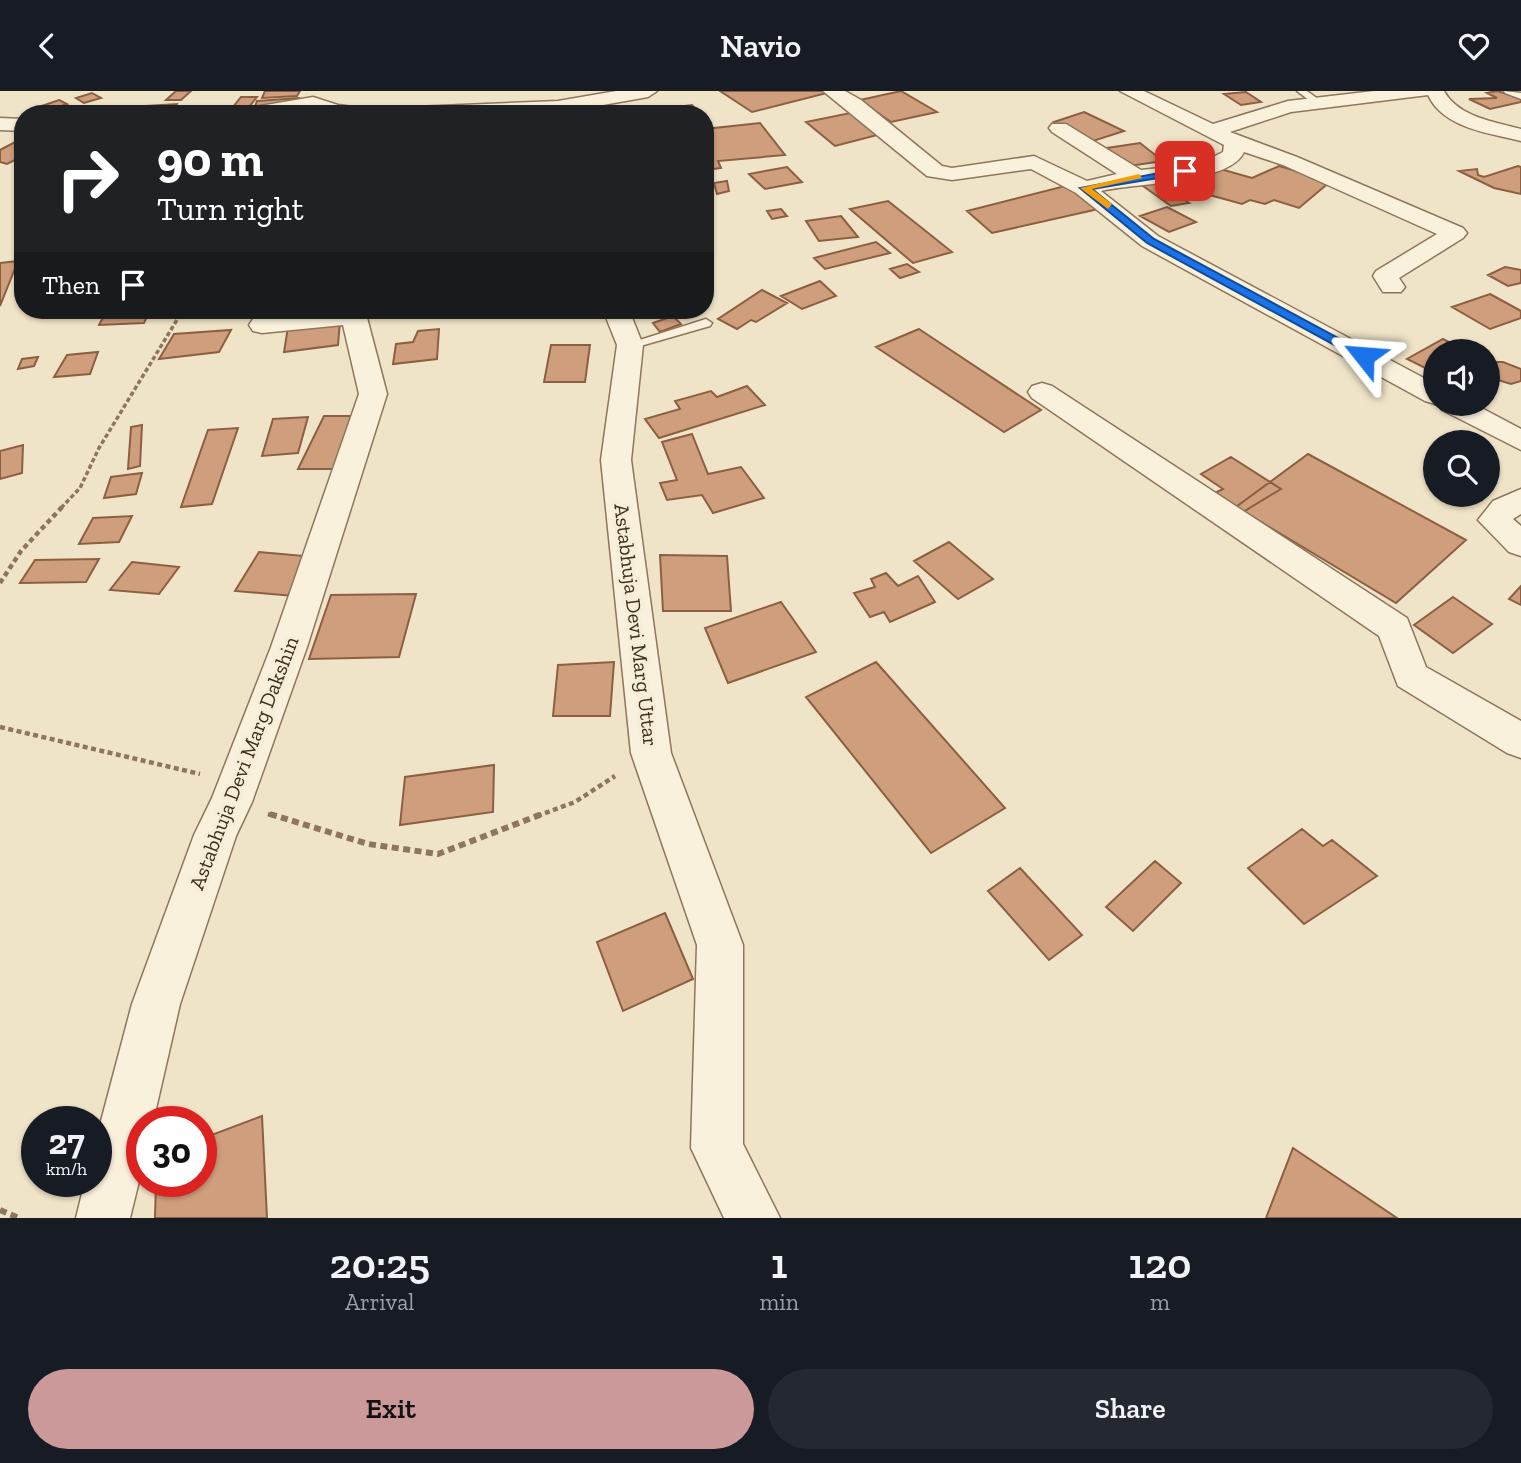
<!DOCTYPE html>
<style>
body{margin:0;font-family:"Zilla Slab",serif;background:#242831;color:#f1f3f6;height:100vh;display:flex;flex-direction:column;font-size:26px;white-space:nowrap}
*{box-sizing:border-box;margin:0}
p{font-size:23px;color:#9ea1a6}
.icon{flex:none;width:38px;height:38px;fill:none;stroke:currentColor;stroke-width:2;stroke-linecap:round;stroke-linejoin:round}
.map{position:relative;height:1127px;overflow:hidden}
.side{display:flex;flex-direction:column;background:#171b24;flex:1}
.side>*{flex:none}
.guide{position:absolute;left:14px;top:14px;width:700px;height:214px;border-radius:28px;box-shadow:0 2px 5px #0004;background:#202124;color:#fff;overflow:hidden}
.fabs{position:absolute;left:1423px;top:248px;display:grid;gap:14px}
.fabs a{display:grid;place-items:center;width:77px;height:77px;border-radius:50%;background:#171b24;box-shadow:0 2px 5px #0004;font-size:35px}
.speed{position:absolute;left:21px;top:1015px;display:flex;gap:14px;font-size:35px;font-weight:700;text-align:center}
.speed>*{display:grid;place-content:center;width:91px;height:91px;border-radius:50%;background:#171b24;box-shadow:0 2px 5px #0004;line-height:1}
.speed small{font-size:18px;font-weight:400}
.speed .limit{border:10px solid #d22;background:#fff;color:#111}
.pin{position:absolute;display:grid;place-items:center;width:60px;height:60px;color:#fff;margin:-30px;border-radius:14px;box-shadow:0 4px 10px #0006}
.me{position:absolute;width:77px;margin:-38px;rotate:298deg;stroke-linejoin:round;filter:drop-shadow(0 0 5px #0008)}
.turn{display:flex;align-items:center;gap:24px;height:147px;padding:0 28px;font-size:32px}
.turn .icon{width:91px;height:91px;stroke-width:2.5}
.turn b{display:block;font-size:49px;line-height:60px}
.then{display:flex;align-items:center;height:66px;padding:0 28px;background:#0003;gap:14px;font-size:26px}
.eta{display:flex;justify-content:space-evenly;align-items:center;height:119px;text-align:center}
.eta b{font-size:42px;font-weight:600;line-height:49px}
.primary-button{display:flex;gap:14px;margin-top:auto;padding:14px 28px}
.primary-button a{flex:1;height:80px;border-radius:42px;background:#cc999b;color:#111;font-size:28px;font-weight:600;line-height:80px;text-align:center}
.primary-button a+a{background:#242831;color:#f1f3f6}
header{display:flex;justify-content:space-between;align-items:center;height:91px;padding:0 28px;background:#171b24;font-size:32px;font-weight:600}
.map>svg:first-child{display:block}
.building{fill:#cf9f7d;stroke:#8d5f41;stroke-width:2}
.lines{fill:none;stroke-linecap:round;stroke-linejoin:round}
.lane-casing{stroke:#8d765c;stroke-width:3}
.street-casing{stroke:#8d765c;stroke-width:3}
.path-far2{stroke:#8d765c;stroke-width:3.5;stroke-dasharray:4.5 2.5;stroke-linecap:butt}
.path-far1{stroke:#8d765c;stroke-width:4.5;stroke-dasharray:5 3.5;stroke-linecap:butt}
.path{stroke:#8d765c;stroke-width:6;stroke-dasharray:7 4.5;stroke-linecap:butt}
.lane{fill:#faf1dc;fill-rule:evenodd}
.street{fill:#faf1dc;fill-rule:evenodd}
.route{fill:#1a73e8;stroke:#114b97;stroke-width:2}
.slow{fill:#f59e0b}
.labels{text-anchor:middle;stroke-width:7;stroke-linejoin:round;paint-order:stroke}
.street-label{font-size:21px;fill:#3d2e20;stroke:#f7eed8}
</style>
<header><svg class="icon" aria-label="back" viewBox="0 0 24 24"><path d="M15 5l-7 7 7 7"/></svg>Navio<svg class="icon" aria-label="heart" viewBox="0 0 24 24"><path d="M12 20l-8-8c-3-5 5-10 8-4 3-6 11-1 8 4z"/></svg></header>
<div class="map">
<svg width="1521" height="1127" viewBox="0 0 1521 1127">
<rect width="100%" height="100%" fill="#f0e4c8"/>
<path class="building" d="M176,0h15l-10,9h-15z
M265,0h35l-3,5 -35,2z
M720,0h103l4,2 -75,19z
M901,0l36,21 -46,10 -31,-22z
M1497,0l24,7v4l-31,7 -21,-10 28,-1 -10,-5z
M1246,1l15,10 -20,3 -17,-11z
M92,2l9,5 -17,5 -8,-5z
M241,6h16l-8,10h-16z
M299,7l-1,8 -44,3 3,-8z
M59,9l8,4 -29,10 -8,-4z
M177,13l-2,5 -32,2 3,-5z
M692,14l8,9h-18l-6,-7z
M184,16h26l-5,5h-25z
M860,20l25,22 -50,13 -29,-24z
M1084,21l40,19 -31,10 -39,-19z
M760,32l25,32 -67,6 3,7 -16,2v-41z
M23,47v18l-16,8 -7,-2v-12z
M1140,52l23,18 -34,5 -22,-18z
M1279,75l52,15 -32,27 -25,-8 -9,4 -15,-4 -8,4 -36,-10 2,-4 -14,-3 19,-20 39,11z
M1518,75l3,1v27l-27,-6 -35,-17 18,-2 1,6 6,2z
M787,76l15,15 -37,7 -16,-15z
M1152,86l37,26 -18,3 -35,-25z
M727,90l2,10 -12,3 -3,-11z
M1069,94l34,23 -111,25 -25,-22z
M888,110l64,51 -39,11 -63,-54z
M1167,116l29,15 -27,10 -29,-16z
M781,118l6,7 -15,3 -5,-8z
M841,125l17,21 -39,4 -13,-20z
M876,151l14,11 -65,16 -11,-11z
M18,170l-18,45v-43z
M907,173l12,8 -19,6 -10,-9z
M1505,176l16,3v13l-13,3 -20,-11z
M820,190l16,15 -34,13 -21,-13z
M762,199l25,13 -31,19 -5,-2 -14,9 -19,-10z
M1490,203l31,17v7l-31,11 -38,-22z
M107,219h50l-8,2 -5,11 -45,2z
M673,225l8,8 -21,8 -7,-9z
M340,230l-2,24 -54,7 4,-25z
M439,238l-2,30 -44,5 3,-20 17,-2 5,-11z
M919,238l122,81 -37,22 -128,-85z
M231,239l-12,22 -60,7 15,-25z
M1443,248l25,13h-33v21l-28,-14z
M551,254h39l-5,37h-41z
M98,261l-8,22 -36,3 13,-22z
M38,266l-4,9 -16,3 4,-10z
M1488,271h15l18,7v12l-10,3 -20,-6 -3,3z
M747,295l18,19 -106,33 -14,-19 35,-10 -5,-8 36,-10 6,6z
M324,325h40l-24,53h-42z
M308,326l-10,36 -36,3 11,-37z
M142,334l-2,41 -12,3 3,-42z
M238,337l-26,76 -31,3 27,-77z
M692,343l16,40 33,-7 23,31 -51,15 -11,-18 -35,5 -7,-17 17,-3 -15,-38z
M23,354l-1,28 -22,6v-28z
M1308,363l158,86 -70,63 -160,-96z
M1231,366l50,32 -38,23 -28,-19 8,-4 -22,-15z
M142,382l-6,21 -32,4 7,-21z
M132,425l-13,26 -40,2 14,-26z
M949,451l44,37 -35,20 -44,-38z
M259,461l57,5 -22,39 -59,-5z
M660,464l67,1 4,55h-68z
M99,468l-13,23 -66,1 15,-23z
M132,471l47,5 -20,27 -49,-4z
M886,482l12,13 20,-10 17,26 -45,20 -6,-10 -14,5 -16,-24 21,-6 -4,-8z
M1521,495v19l-12,-6z
M416,503l-17,63 -90,2 22,-64z
M1453,506l39,27 -39,29 -39,-28z
M781,511l35,50 -88,31 -23,-55z
M614,571l-4,54h-57l5,-51z
M876,571l129,146 -74,45 -125,-156z
M494,674l-1,47 -93,13 5,-48z
M1302,738l21,17 9,-6 45,36 -73,48 -56,-56z
M1155,770l26,22 -48,48 -27,-24z
M1020,777l62,67 -33,25 -61,-69z
M665,822l28,66 -70,32 -26,-69z
M262,1025l5,102h-112l1,-37h45v-42z
M1293,1057l104,70h-131z"/>
<g class="lines">
<g class="lane-casing">
<path id="lane" d="M1297,0h10l15,11 -8,2z
M1504,0l17,2v6l-16,-6z
M706,228l6,4 -2,3 -80,23 -6,-4z"/>
</g>
<g class="street-casing">
<path id="street" d="M616,0h41l-9,6 -90,16 -234,1c-17,-7 -63,0 -86,0l10,-6 65,-11 25,8 46,6 8,-3 166,-7z
M823,0h22l16,9 81,66 10,2 82,-12 53,25 30,-7 -65,-42 -3,-4 3,-4h14l75,46 58,-6 24,-12 1,-7 -104,-54h24l69,33 75,-23 86,-10h70c14,26 51,31 77,38v12c-32,-8 -78,-13 -93,-46l-137,17 -61,20 67,25 166,71 4,5 -4,5 -64,40 6,9 -4,5h-18l-10,-16 3,-5 61,-37 -154,-69 -39,-13c-14,32 -111,31 -143,39l57,45 277,148v20l-10,-3 -283,-155 -66,-53 -45,-24 -79,11 -25,-4z
M0,27l23,1v12l-23,-1z
M337,219h28l22,84 -80,253 -55,155 -16,34 -56,168 -27,118h-11v47l-12,49h-54l9,-37h11v-41l36,-136 62,-169 18,-37 59,-151 88,-253 -16,-69 -81,8 -9,-2 -4,-6 4,-6 9,-2z
M603,219h26l14,35 -12,115 40,293 72,192v199l37,74h-56l-33,-70 6,-203 -66,-192 -30,-293 16,-115z
M1042,292l10,3 355,232 19,49 95,54v37l-14,-5 -109,-67 -19,-50 -347,-238 -4,-6 4,-6z
M1438,313h36l47,25v21l-79,-40z
M1521,398v25l-8,5 8,7v30l-12,-4 -31,-32 15,-19z"/>
</g>
<path class="path-far2" d="M61,417l19,-20 19,-40 84,-138"/>
<path class="path-far1" d="M0,492l21,-32 42,-45
M0,636l200,47
M268,723l7,2
M537,725l38,-14 40,-26"/>
<path class="path" d="M270,723l98,30 70,10 104,-40
M0,1119l19,8"/>
<use href="#lane" class="lane"/>
<use href="#street" class="street"/>
</g>
<path class="route" d="M1185,77l3,5 -96,16 62,50 214,115v5h-8l-213,-116 -67,-55z"/>
<path class="slow" d="M1139,83l3,4 -50,11 20,15 -4,5 -28,-21z"/>
<g class="labels">
<g class="street-label">
<text transform="translate(636 534) rotate(83)" y="7">Astabhuja Devi Marg Uttar</text>
<text transform="translate(244 672) rotate(-69)" y="7">Astabhuja Devi Marg Dakshin</text>
</g>
</g>
</svg>
<div class="fabs">
<a><svg class="icon" aria-label="sound" viewBox="0 0 24 24"><path d="M4 9h4l5-4v14l-5-4H4zM17 9q2 3 0 6"/></svg></a>
<a><svg class="icon" aria-label="search" viewBox="0 0 24 24"><circle cx="10" cy="10" r="6"/><path d="M15 15l6 6"/></svg></a>
</div>
<div class="speed"><div>27<small>km/h</small></div><div class="limit">30</div></div>
<div class="pin" style="left:1185px;top:80px;background:#d93025"><svg class="icon" aria-label="arrive" viewBox="0 0 24 24"><path d="M6 21V4h12l-3 4 3 4H6"/></svg></div>
<svg class="me" style="left:1364px;top:265px" viewBox="-20 -20 40 40"><path d="M0-17L14 15 0 8-14 15z" fill="#1a73e8" stroke="#fff" stroke-width="4"/></svg>
<div class="guide">
<div class="turn"><svg class="icon" aria-label="right" viewBox="0 0 24 24"><path d="M7 20v-9h11M14 6l5 5-5 5"/></svg><div><b>90 m</b>Turn right</div></div>
<div class="then">Then<svg class="icon" aria-label="arrive" viewBox="0 0 24 24"><path d="M6 21V4h12l-3 4 3 4H6"/></svg></div>
</div>
</div>
<section class="side">
<div class="eta">
<div><b>20:25</b><p>Arrival</p></div>
<div><b>1</b><p>min</p></div>
<div><b>120</b><p>m</p></div>
</div>
<div class="primary-button"><a>Exit</a><a>Share</a></div>
</section>
